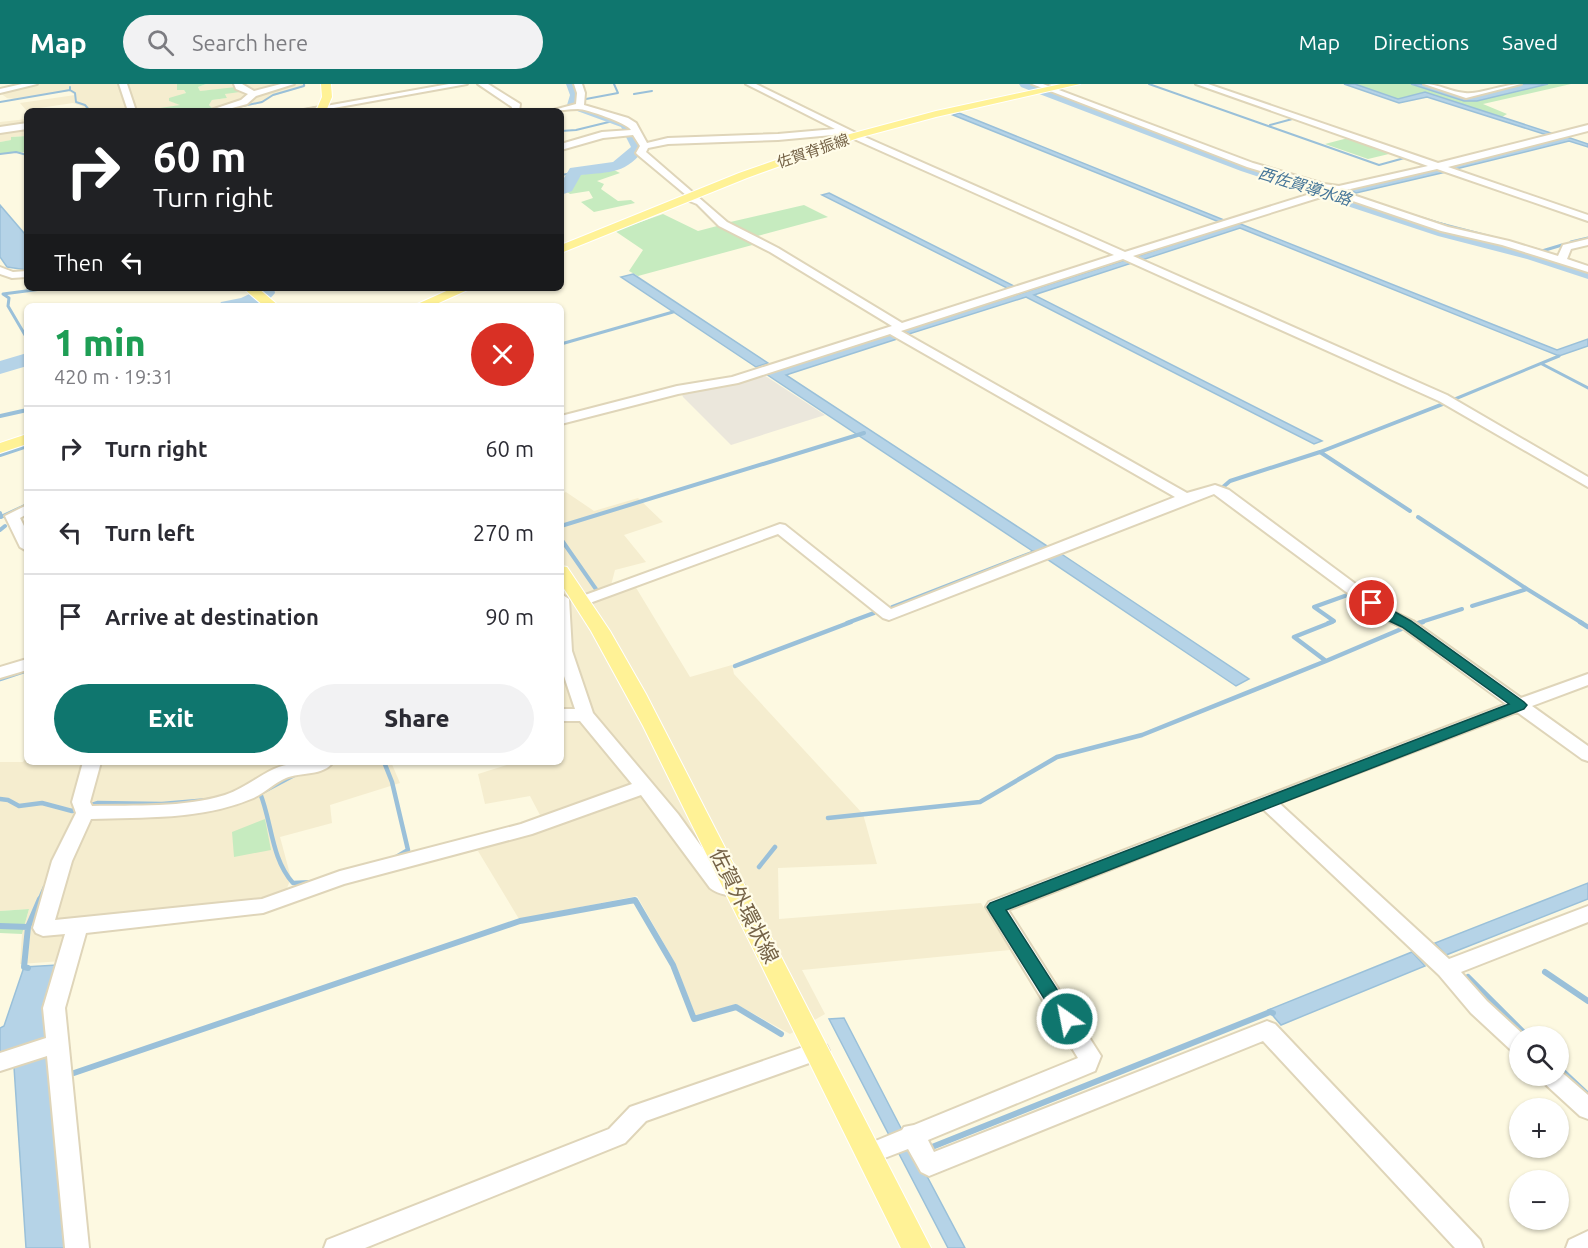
<!DOCTYPE html>
<meta charset="utf-8">
<style>
body{margin:0;font-family:Ubuntu,"Noto Sans JP",sans-serif;background:#f2f2f3;color:#2b2b33;height:100vh;display:flex;flex-direction:column;font-size:22px;white-space:nowrap}
*{box-sizing:border-box;margin:0}
p{font-size:20px;color:#7c7c81}
.icon{flex:none;width:33px;height:33px;fill:none;stroke:currentColor;stroke-width:2;stroke-linecap:round;stroke-linejoin:round}
.map{position:relative;flex:1;overflow:hidden}
.sheet{position:absolute;left:24px;top:219px;width:540px;height:462px;display:flex;flex-direction:column;background:#fff;border-radius:9px;box-shadow:0 2px 4px #0004}
.sheet>*{flex:none}
.guide{position:absolute;left:24px;top:24px;width:540px;height:183px;border-radius:9px;box-shadow:0 2px 4px #0004;background:#202124;color:#fff;overflow:hidden}
.tools{position:absolute;left:1509px;top:942px;display:grid;gap:12px}
.tools a{display:grid;place-items:center;width:60px;height:60px;border-radius:50%;background:#fff;box-shadow:0 2px 4px #0004;font-size:30px}
.pin{position:absolute;display:grid;place-items:center;width:51px;height:51px;color:#fff;margin:-26px;border:3px solid #fff;border-radius:50%;box-shadow:0 2px 6px #0007}
.me{position:absolute;width:66px;margin:-33px;rotate:327deg;stroke-linejoin:round;filter:drop-shadow(0 0 4px #0008)}
.turn{display:flex;align-items:center;gap:21px;height:126px;padding:0 30px;font-size:27px}
.turn .icon{width:78px;height:78px;stroke-width:2.5}
.turn b{display:block;font-size:42px;line-height:51px}
.then{display:flex;align-items:center;height:57px;padding:0 30px;background:#0003;gap:12px;font-size:22px}
.round{display:grid;place-items:center;flex:none;width:63px;height:63px;border-radius:32px;background:#f2f2f3}
.summary{display:flex;align-items:center;justify-content:space-between;height:102px;padding:0 30px}
h1{font-size:36px;font-weight:800;line-height:45px;color:#1e9e55}
.primary-button{display:flex;gap:12px;margin-top:auto;padding:12px 30px}
.primary-button a{flex:1;height:69px;border-radius:36px;background:#0f766e;color:#fff;font-size:24px;font-weight:800;line-height:69px;text-align:center}
.primary-button a+a{background:#f2f2f3;color:#2b2b33}
ul{padding:0;list-style:none}
li{display:flex;align-items:center;gap:18px;height:84px;padding:0 30px;border-top:2px solid #e1e1e2}
li div{flex:1}
li b{display:block;font-size:22px}
li em{font-style:normal}
header{display:flex;align-items:center;gap:36px;box-sizing:border-box;height:84px;padding:0 30px;background:#0f766e;color:#fff}
header strong{font-size:28px}
nav{display:flex;gap:33px;margin-inline-start:auto;font-size:21px}
.search{width:420px;height:54px;background:#f2f2f3;display:flex;align-items:center;gap:15px;box-sizing:border-box;padding:0 21px;border-radius:33px;color:#7c7c81;font-size:22px}
.map>svg:first-child{display:block}
.residential{fill:#f5edcf}
.industrial{fill:#ebe7dc}
.green{fill:#c6ebbf}
.water{fill:#b5d3e7;stroke:#9ac0d9;stroke-width:1.5}
.lines{fill:none;stroke-linecap:round;stroke-linejoin:round}
.stream-far4{stroke:#9ac0d9;stroke-width:2}
.stream-far3{stroke:#9ac0d9;stroke-width:3}
.stream-far2{stroke:#9ac0d9;stroke-width:4}
.stream-far1{stroke:#9ac0d9;stroke-width:4.5}
.stream{stroke:#9ac0d9;stroke-width:6}
.river{fill:#b5d3e7;fill-rule:evenodd}
.minor-casing{stroke:#dfd5b9;stroke-width:4}
.major-casing{stroke:#fff;stroke-width:2}
.minor{fill:#fff;fill-rule:evenodd}
.major{fill:#fff296;fill-rule:evenodd}
.route{fill:#0f766e;stroke:#0a4d48;stroke-width:1.5}
.labels{text-anchor:middle;stroke-width:4.5;stroke-linejoin:round;paint-order:stroke}
.far-street-label{font-size:15px;fill:#756347;stroke:#fffce8}
.far-water-label{font-size:16px;font-style:italic;fill:#457598;stroke:#fffce8}
.near-street-label{font-size:21px;fill:#756347;stroke:#fffce8}
</style>
<header>
<strong>Map</strong>
<div class="search"><svg class="icon" aria-label="search" viewBox="0 0 24 24"><circle cx="10" cy="10" r="6"/><path d="M15 15l6 6"/></svg>Search here</div>
<nav><a>Map</a><a>Directions</a><a>Saved</a></nav>
</header>
<div class="map">
<svg width="1588" height="1164" viewBox="0 0 1588 1164">
<rect width="100%" height="100%" fill="#fdf9e1"/>
<path class="residential" d="M23,0h154v6h7l2,3 -17,8 13,4 -23,4 -94,2 19,-4 -11,-4 -47,7 -6,-7 55,-8 -6,-4 -54,8 -8,-1 -7,-5v-4z
M206,0h99l1,2 -33,10 -10,7 -39,7 -11,-1 -4,-4 3,-5 15,-2 -2,-4 11,-6 -36,3 -2,-4z
M27,35v17l-16,1 1,3 -12,2v-20z
M566,408l28,19 44,-13 25,24 -39,13 22,27 -31,8 -5,19 25,-3 55,91 42,-12 2,9 129,140 14,50 -99,4 1,51 202,-16 29,47 -208,20 23,44 -35,20 -54,-30 -40,13 -21,-54 -38,-67 -118,23 -41,-68 43,-27 20,-7 -11,-21 -45,8 -7,-30 38,-12h45v-268z
M27,672v6h364l9,21 -70,22 2,18 -52,14 11,41 -11,28 -196,24 -8,30 -56,4 2,-30 7,-25 -29,2v-149h23z"/>
<path class="industrial" d="M761,289l64,42 -94,30 -48,-48 -2,-5z"/>
<path class="green" d="M177,0h29l-8,3 2,4 36,-4 4,5 -15,2 2,4 -15,2 -3,5 4,4 -10,2h-63l40,-6 -11,-4v-3l17,-5 -2,-3h-7z
M1355,0h56l53,17h13l71,-17h23l-88,20 24,10 -5,3 -77,-25 -27,7z
M27,52v16l-27,2v-12l11,-2v-3z
M1348,54l45,15 -25,6 -43,-15z
M614,86l6,3 -23,8 7,3 -3,5 17,12 13,-1 4,3 -41,9 -13,-10 12,-4 -4,-7 -19,3 -3,-2 8,-9 3,-8z
M804,121l24,12 -74,20 -28,-14z
M663,130l35,17 23,-6 35,19 -118,32 -9,-5 14,-21 -28,-19z
M265,735l6,31 -37,7 -2,-25z
M29,825l-7,25 -22,-1v-22z"/>
<path class="water" d="M1344,0h11l43,15 27,-7 132,43 -7,1 -123,-39 -28,6z
M1411,0h11l46,13 55,-13h25l-71,17h-13z
M959,29l265,107 -5,2 -266,-107z
M1567,53l21,7v3l-19,-6 -113,28 -6,-2z
M1442,84l8,3 -94,22 -8,-4z
M829,109l185,93 -7,2 -185,-93z
M0,121l24,28h3v37l-20,-3 -7,-10z
M1238,139l319,127 31,-11v7l-29,10 -319,-128 -98,32 -7,-3z
M1125,176l7,3 -98,32 288,146 -8,3 -288,-147 -117,37 -6,-3z
M633,190l135,89 -12,4 -135,-90z
M891,249l9,5 -114,37 261,171 -13,6 -268,-178z
M1060,469l189,126 -13,7 -189,-127z
M1588,799v16l-142,56 -11,-12z
M1412,868l13,14 -144,59 -13,-15z
M57,881l-10,74 -47,16v-27l4,-2 20,-59z
M844,934l58,112 -13,5 -60,-116z
M47,972l17,192h-38l-12,-181z
M911,1062l54,102h-17l-51,-98z"/>
<g class="lines">
<path class="stream-far4" d="M1149,0l230,81 29,-8
M1195,0l30,10
M70,6l5,3 1,9 9,3 5,6
M634,10l18,-3
M586,15l32,-6 -4,-9
M0,18l70,-12v-3
M228,25l34,-7 11,-7 31,-9v-2
M205,27l15,-2
M295,27l22,-4
M1270,41l26,-7
M561,47l15,-1 41,-10
M0,70l16,-2 11,3
M561,91l12,-2
M1391,124l55,17"/>
<path class="stream-far3" d="M1441,140l66,17
M1571,158l17,-4
M1518,160l24,7 20,-6
M246,219v3
M25,251l-17,-29 1,-8 -6,-4 46,-6
M561,260l112,-32
M1542,280l46,24
M1455,315l104,-43"/>
<path class="stream-far2" d="M0,332l27,-6
M1320,368l90,59
M0,371l27,-9
M1223,403l7,-6 90,-29 123,-48
M0,429l1,4 26,-12
M1418,433l109,72
M561,442l303,-93
M0,446l5,-4
M561,455l37,53
M1472,522l55,-17 55,34
M892,523l142,-55
M847,539l27,-10
M1328,539l6,-2 -20,-14 39,-14
M1418,539l44,-14"/>
<path class="stream-far1" d="M1580,538l8,5
M1416,540l7,-2
M1326,577l80,-34
M735,582l116,-44
M0,595l27,-9
M384,678l8,20 16,68 -15,9
M264,707l32,-17
M260,709c12,29 11,66 33,90l22,-1
M0,715l8,1 11,6 23,-3 30,8 26,-8 64,1 47,-4
M828,734l152,-16 77,-45 85,-22 184,-74 -32,-24 38,-15
M759,783l16,-20
M39,817l6,-14
M631,817h4"/>
<path class="stream" d="M0,842l28,1
M28,884l-4,-1 4,-40 12,-28
M1545,888l43,29
M1468,893l59,59
M1558,983l30,28
M74,989l446,-152 115,-21 38,65 21,54 42,-12 45,27
M927,1065l343,-137 3,1"/>
<path class="river" d="M566,0h14l4,11 -3,8 53,20 12,24c-19,27 -36,25 -65,28l-9,16 -11,4v-12l9,-15 43,-6 18,-15 -10,-20 -52,-19 -2,-3 3,-10z
M1019,0h19l213,81 199,63 89,23 49,17v11l-61,-20 -89,-23 -197,-65 -220,-84z
M256,204h18l1,5c-13,17 -38,13 -56,13l2,-4 20,-4 15,-7z
M27,269v13l-27,8v-13z"/>
<g class="minor-casing">
<path id="minor" d="M22,0h15l-37,9v-4z
M119,0h8l9,27h-8z
M234,0h8l12,7 27,-7h13l-38,12 -9,8 -26,7h-13l33,-11 7,-6 -12,-5z
M449,0h18l-150,27h-19z
M478,0h10l32,20 -1,7h-8l1,-4z
M574,0h8l3,9 -1,12 44,13 8,5 11,20 21,-5 110,-4 57,-5 -89,-45h10l102,50 267,118 198,-62 -76,-23 -215,-83h11l210,79 71,21 15,2 89,-20 -232,-82h12l230,79 150,-38v6l-140,36 140,48v6l-151,-52 -91,21 7,5 95,32 61,14 49,15 5,-11 25,-6v6l-17,4 -4,10 21,7v6l-86,-27 -61,-14 -94,-32 -10,-7 -204,64 314,139 141,82v10l-149,-86 -316,-142 -222,72 286,162 28,-8 14,5 163,121 21,10 108,77 67,-24v11l-56,21 56,40v15l-6,-2 -65,-47 -238,91 170,156 139,-53v16l-127,50 26,29 38,35h-5v18l-8,-3 -41,-38 -32,-38 -176,-166 -255,101 93,146 -6,15 -167,69 6,12 333,-131 8,3 205,216 3,8h-28l-192,-207 -334,135 -8,-4 -13,-23 -39,15 -8,-3 -4,-7 4,-7 41,-17 2,-3 10,-2 164,-67 -89,-146 -3,-5 3,-5 517,-198 -105,-77 -21,-10 -166,-123 -325,126 -6,-2 -105,-84 -191,70h-10l-3,-3 3,-3 203,-74 5,1 106,84 284,-112 -285,-163 -152,49 -60,11 -117,30v-8l116,-30 55,-9 160,-51 -122,-74 -51,-26 -22,-22 -15,-6 4,-3 -48,-40 -2,-2 4,-7 -7,-11 -30,3 -42,12v-6l41,-12 29,-2c-4,-7 -45,-21 -53,-21 -10,0 -18,2 -28,2l26,-7 1,-11zM843,50l9,4 262,117 -212,68 -124,-75 -51,-26 -81,-70 2,-4 20,-4 110,-4z
M1424,0c15,0 27,8 41,9 14,2 38,-9 56,-9l-55,14z
M27,39v6l-27,4v-6z
M0,183l13,5 14,-1v6l-15,1 -12,-4z
M27,421v9l-7,4 7,14v19l-7,-4 -15,-31z
M561,510l8,5 3,52 21,62 85,101 46,64 19,6 3,5 -3,5c-11,3 -24,1 -33,-6l-69,-93 -109,39 -188,50 -81,29 -177,20 -21,75 24,240h-24l-18,-192 -47,15v-18l46,-15 -3,-30 22,-74 -22,2 -7,-3 -3,-5 19,-67 24,-48 -4,-11 11,-40h18l-11,40 2,4c43,-1 91,2 133,-11 18,-6 32,-18 49,-26 18,-8 39,-7 59,-7 -9,14 -33,10 -47,16 -12,5 -22,16 -35,21 -50,21 -107,18 -160,20l-19,42 -17,59 207,-21 78,-28 181,-47 111,-40 -52,-63h-19v-12h14l-14,-42z
M27,575v11l-27,8v-11z
M818,958l8,3 3,6 -3,6 -180,64 -21,22 -260,105h-41l3,-8 282,-111 21,-22z
M1558,985l30,26v24l-8,-3 -36,-33 -3,-7h17z
M1588,1147v17h-22l3,-8z"/>
</g>
<g class="major-casing">
<path id="major" d="M321,0h10l1,13 -6,14h-10l6,-14z
M1061,0h19l-144,33 -78,21 -111,40 -186,75v-8l178,-72 111,-39 86,-23z
M243,204h15l21,18h-15z
M453,204h19l-40,18h-19z
M27,350v10l-27,9v-10z
M561,482l6,1 43,64 36,63 285,554h-30l-258,-522 -52,-95 -30,-47z"/>
</g>
<use href="#minor" class="minor"/>
<use href="#major" class="major"/>
</g>
<path class="route" d="M1372,515l39,22 113,81 3,3 -3,4 -518,201 70,109 -3,5 -6,2 -7,-2 -70,-112 -3,-5 3,-4 519,-199 -107,-77 -21,-10 -16,-14z"/>
<g class="labels">
<g class="far-street-label">
<text transform="translate(813 67) rotate(-19)" y="5">佐賀脊振線</text>
</g>
<g class="far-water-label">
<text transform="translate(1305 102) rotate(17)" y="6">西佐賀導水路</text>
</g>
<g class="near-street-label">
<text transform="translate(744 822) rotate(63)" y="7">佐賀外環状線</text>
</g>
</g>
</svg>
<div class="tools">
<a><svg class="icon" aria-label="search" viewBox="0 0 24 24"><circle cx="10" cy="10" r="6"/><path d="M15 15l6 6"/></svg></a>
<a>+</a>
<a>−</a>
</div>
<div class="pin" style="left:1372px;top:519px;background:#d93025"><svg class="icon" aria-label="arrive" viewBox="0 0 24 24"><path d="M6 21V4h12l-3 4 3 4H6"/></svg></div>
<svg class="me" style="left:1067px;top:935px" viewBox="-20 -20 40 40"><circle r="17" fill="#0f766e" stroke="#fff" stroke-width="3"/><path d="M0-11L8 9 0 5-8 9z" fill="#fff"/></svg>
<div class="guide">
<div class="turn"><svg class="icon" aria-label="right" viewBox="0 0 24 24"><path d="M7 20v-9h11M14 6l5 5-5 5"/></svg><div><b>60 m</b>Turn right</div></div>
<div class="then">Then<svg class="icon" aria-label="left" viewBox="0 0 24 24"><path d="M17 20v-9H6M10 6l-5 5 5 5"/></svg></div>
</div>
<section class="sheet">
<div class="summary"><div><h1>1 min</h1><p>420 m · 19:31</p></div><a class="round" style="background:#d93025;color:#fff"><svg class="icon" aria-label="close" viewBox="0 0 24 24"><path d="M6 6l12 12M18 6L6 18"/></svg></a></div>
<ul>
<li><svg class="icon" aria-label="right" viewBox="0 0 24 24"><path d="M7 20v-9h11M14 6l5 5-5 5"/></svg><div><b>Turn right</b></div><em>60 m</em></li>
<li><svg class="icon" aria-label="left" viewBox="0 0 24 24"><path d="M17 20v-9H6M10 6l-5 5 5 5"/></svg><div><b>Turn left</b></div><em>270 m</em></li>
<li><svg class="icon" aria-label="arrive" viewBox="0 0 24 24"><path d="M6 21V4h12l-3 4 3 4H6"/></svg><div><b>Arrive at destination</b></div><em>90 m</em></li>
</ul>
<div class="primary-button"><a>Exit</a><a>Share</a></div>
</section>
</div>
